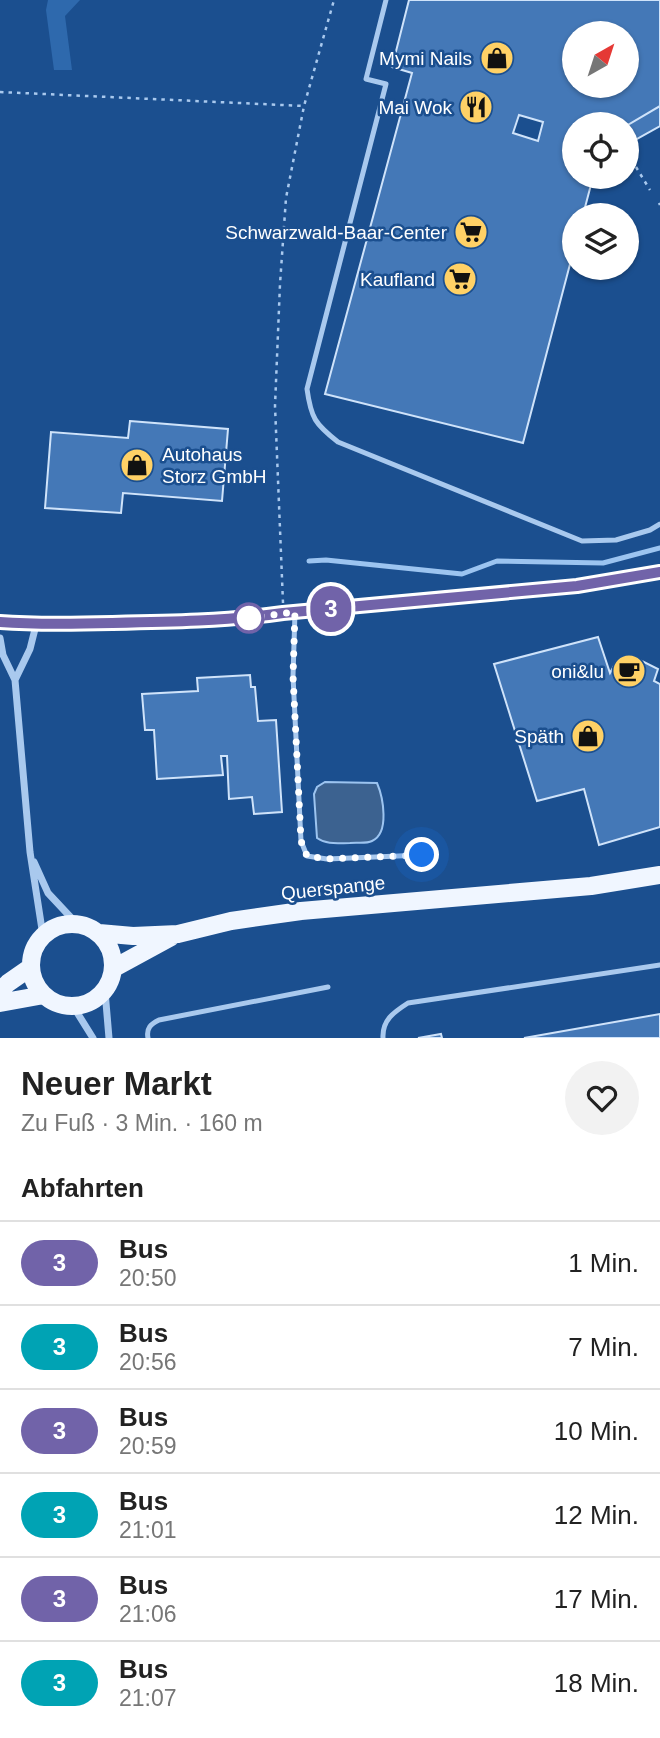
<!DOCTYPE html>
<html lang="de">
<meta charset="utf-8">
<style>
body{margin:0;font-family:Helvetica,sans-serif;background:#f2f2f2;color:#222;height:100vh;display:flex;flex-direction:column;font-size:26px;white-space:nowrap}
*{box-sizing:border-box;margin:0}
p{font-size:23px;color:#767676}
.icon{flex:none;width:38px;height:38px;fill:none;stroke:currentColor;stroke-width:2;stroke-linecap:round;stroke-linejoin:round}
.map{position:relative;height:1038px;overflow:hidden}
.details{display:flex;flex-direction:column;background:#fff;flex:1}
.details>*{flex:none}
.badge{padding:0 14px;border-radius:23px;font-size:24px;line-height:46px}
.needle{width:46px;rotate:39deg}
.buttons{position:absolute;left:562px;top:21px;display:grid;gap:14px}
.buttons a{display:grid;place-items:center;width:77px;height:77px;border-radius:50%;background:#fff;box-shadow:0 2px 5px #0004;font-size:35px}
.you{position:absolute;width:35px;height:35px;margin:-18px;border:5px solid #fff;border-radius:50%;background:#1a73e8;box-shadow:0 0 0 10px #1a73e833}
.map>.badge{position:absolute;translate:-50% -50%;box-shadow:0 0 0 4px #fff}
h2{padding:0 21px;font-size:26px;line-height:63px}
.round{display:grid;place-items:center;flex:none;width:74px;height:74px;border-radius:37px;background:#f2f2f2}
.head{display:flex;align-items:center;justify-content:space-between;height:119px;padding:0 21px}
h1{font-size:33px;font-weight:800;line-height:52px}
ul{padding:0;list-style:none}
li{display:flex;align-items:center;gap:21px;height:84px;padding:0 21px;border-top:2px solid #e0e0e0}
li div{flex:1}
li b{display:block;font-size:26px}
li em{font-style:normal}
li .badge{min-width:77px;font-weight:700;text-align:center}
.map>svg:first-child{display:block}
</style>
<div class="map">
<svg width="660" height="1038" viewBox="0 0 660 1038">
<rect width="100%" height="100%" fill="#1b4f8f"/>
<path fill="#2e69ad" d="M48 0H80L65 16 72 70H54L46 10Z"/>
<path fill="#3c6290" stroke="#9cc4f0" stroke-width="2" d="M325 782 377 783C383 797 390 833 372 841 366 844 357 842 350 843 338 843 327 845 317 838L314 794 317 787Z"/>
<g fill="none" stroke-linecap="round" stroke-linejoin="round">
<path stroke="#9cc4f0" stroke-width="5" d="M309 561 326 560 462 574 497 561 603 563 660 548"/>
</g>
<path fill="#4478b7" stroke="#cfe3fa" stroke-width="2" fill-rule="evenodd" d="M409 0H660V106L626 126V124L606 123 605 124H574V177H593L583 215H574V249L523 443 325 394 412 73 392 67ZM574 33H626V86H574Z
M660 106V126L626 145V126Z
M519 115 543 122 538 141 513 133Z
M130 421 228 429 222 501 123 493 121 513 45 508 51 432 128 438Z
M598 637 610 673 616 662 629 667 636 658 658 669 654 681 660 684V827L599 845 584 789 537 801 494 664Z
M250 675 251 687H255L258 721 276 720 282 812 254 814 252 797 229 799 227 756H221L223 775 157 779 154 730H145L142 694 198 691 197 678Z
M660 1014V1038H524Z
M441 1034 442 1038H418Z"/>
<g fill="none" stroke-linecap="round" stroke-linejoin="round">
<path stroke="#a9c9ee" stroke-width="2.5" stroke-dasharray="3.5 5" stroke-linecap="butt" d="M0 92 304 106
M636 167 650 190
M659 203 660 205
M283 603 275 406 280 284 286 198 304 106 334 0"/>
<path stroke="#a9c9ee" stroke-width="5" d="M386 0 366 79 386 84 307 389C311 418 315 424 338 442L582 541 616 540 650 530 660 524
M295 612 293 676 301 841 307 856 327 859 422 855
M148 1038C146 1028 151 1024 159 1020L328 987
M383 1038C382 1020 394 1012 408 1003L660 965"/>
<path stroke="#a9c9ee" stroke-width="7" d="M0 622C39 626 78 624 118 623 173 622 228 621 283 613L577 586 660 572
M0 638 3 655 15 680 30 852 43 936
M15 680 30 649 36 625
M34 862 48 893 77 924
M105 991 109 1038
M73 1006 93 1038"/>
<path stroke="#f0f6ff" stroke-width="18" d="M31 965a41 41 0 1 1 82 0a41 41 0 1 1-82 0Z
M99 933 133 936 178 934 231 921 301 911 591 886 660 875
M114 968 171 937
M0 991 8 983 31 967
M0 1003 44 995"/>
</g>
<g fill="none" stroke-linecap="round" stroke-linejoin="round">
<defs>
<path id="line" d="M0 622C38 625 75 624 112 623 169 622 227 621 283 613L577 586 660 572"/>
</defs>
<use href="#line" stroke="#fff" stroke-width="16"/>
<use href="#line" stroke="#7163a9" stroke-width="10"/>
<path stroke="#fff" stroke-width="7" stroke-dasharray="0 12.6" d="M249 618 295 612 293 676 301 841 307 856 327 859 422 855"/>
</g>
<defs>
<symbol id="shop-disc" viewBox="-11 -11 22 22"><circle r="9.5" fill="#ffd166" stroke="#1b4f8f"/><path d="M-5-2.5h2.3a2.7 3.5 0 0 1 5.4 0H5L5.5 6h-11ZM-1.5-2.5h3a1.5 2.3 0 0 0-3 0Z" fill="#111"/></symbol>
<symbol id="restaurant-disc" viewBox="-11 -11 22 22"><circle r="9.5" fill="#ffd166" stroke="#1b4f8f"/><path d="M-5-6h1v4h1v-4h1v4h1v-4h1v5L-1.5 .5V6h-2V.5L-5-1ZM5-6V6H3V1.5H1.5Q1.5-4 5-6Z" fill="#111"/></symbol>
<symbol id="supermarket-disc" viewBox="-11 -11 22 22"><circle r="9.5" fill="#ffd166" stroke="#1b4f8f"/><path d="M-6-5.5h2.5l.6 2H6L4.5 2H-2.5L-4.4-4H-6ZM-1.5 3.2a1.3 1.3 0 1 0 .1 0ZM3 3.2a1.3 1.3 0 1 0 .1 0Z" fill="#111"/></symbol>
<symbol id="cafe-disc" viewBox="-11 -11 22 22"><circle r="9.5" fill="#ffd166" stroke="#1b4f8f"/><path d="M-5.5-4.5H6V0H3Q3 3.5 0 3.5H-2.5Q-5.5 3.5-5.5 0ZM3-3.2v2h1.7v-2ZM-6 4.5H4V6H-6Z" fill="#111"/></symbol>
</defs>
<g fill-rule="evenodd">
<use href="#shop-disc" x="478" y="39" width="38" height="38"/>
<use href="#restaurant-disc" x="457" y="88" width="38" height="38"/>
<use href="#supermarket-disc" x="452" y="213" width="38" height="38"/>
<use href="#supermarket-disc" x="441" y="260" width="38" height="38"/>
<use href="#shop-disc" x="118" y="446" width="38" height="38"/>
<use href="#cafe-disc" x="610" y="652" width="38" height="38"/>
<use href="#shop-disc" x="569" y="717" width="38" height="38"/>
</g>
<circle fill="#fff" stroke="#7163a9" stroke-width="3.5" cx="249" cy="618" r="14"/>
<g text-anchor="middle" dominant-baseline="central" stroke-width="5" stroke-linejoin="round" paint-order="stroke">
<g font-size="19" fill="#fff" stroke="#1b4f8f" text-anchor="end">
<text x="472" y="58">Mymi Nails</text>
<text x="452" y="107">Mai Wok</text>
<text x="447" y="232">Schwarzwald-Baar-Center</text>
<text x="435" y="279">Kaufland</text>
<text x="162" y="454" text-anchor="start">Autohaus<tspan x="162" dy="22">Storz GmbH</tspan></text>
<text x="604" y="671">oni&amp;lu</text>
<text x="564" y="736">Späth</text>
</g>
<g font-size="19" fill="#fff" stroke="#1b4f8f">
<text transform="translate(333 888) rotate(-6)">Querspange</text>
</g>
</g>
</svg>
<div class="buttons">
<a><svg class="needle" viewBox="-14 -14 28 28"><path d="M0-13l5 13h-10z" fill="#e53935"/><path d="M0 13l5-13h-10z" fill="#767676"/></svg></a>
<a><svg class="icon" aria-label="locate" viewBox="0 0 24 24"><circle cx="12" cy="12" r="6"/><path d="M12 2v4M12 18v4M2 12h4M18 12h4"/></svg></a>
<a><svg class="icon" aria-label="layers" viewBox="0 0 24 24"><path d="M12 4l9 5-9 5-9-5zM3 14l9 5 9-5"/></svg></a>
</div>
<div class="you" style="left:422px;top:855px"></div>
<b class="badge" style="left:331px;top:609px;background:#7163a9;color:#fff">3</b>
</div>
<section class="details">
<div class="head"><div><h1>Neuer Markt</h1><p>Zu Fuß · 3 Min. · 160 m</p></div><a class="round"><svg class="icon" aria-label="heart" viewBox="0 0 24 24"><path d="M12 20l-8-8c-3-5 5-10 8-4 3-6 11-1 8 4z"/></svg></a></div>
<h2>Abfahrten</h2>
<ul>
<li><span class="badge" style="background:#7163a9;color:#fff">3</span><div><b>Bus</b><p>20:50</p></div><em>1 Min.</em></li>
<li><span class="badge" style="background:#00a3b4;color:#fff">3</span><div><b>Bus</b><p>20:56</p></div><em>7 Min.</em></li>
<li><span class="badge" style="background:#7163a9;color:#fff">3</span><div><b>Bus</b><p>20:59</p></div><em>10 Min.</em></li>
<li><span class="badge" style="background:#00a3b4;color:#fff">3</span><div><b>Bus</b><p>21:01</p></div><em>12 Min.</em></li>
<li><span class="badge" style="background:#7163a9;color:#fff">3</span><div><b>Bus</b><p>21:06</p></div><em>17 Min.</em></li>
<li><span class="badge" style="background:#00a3b4;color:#fff">3</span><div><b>Bus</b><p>21:07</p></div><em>18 Min.</em></li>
</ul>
</section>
